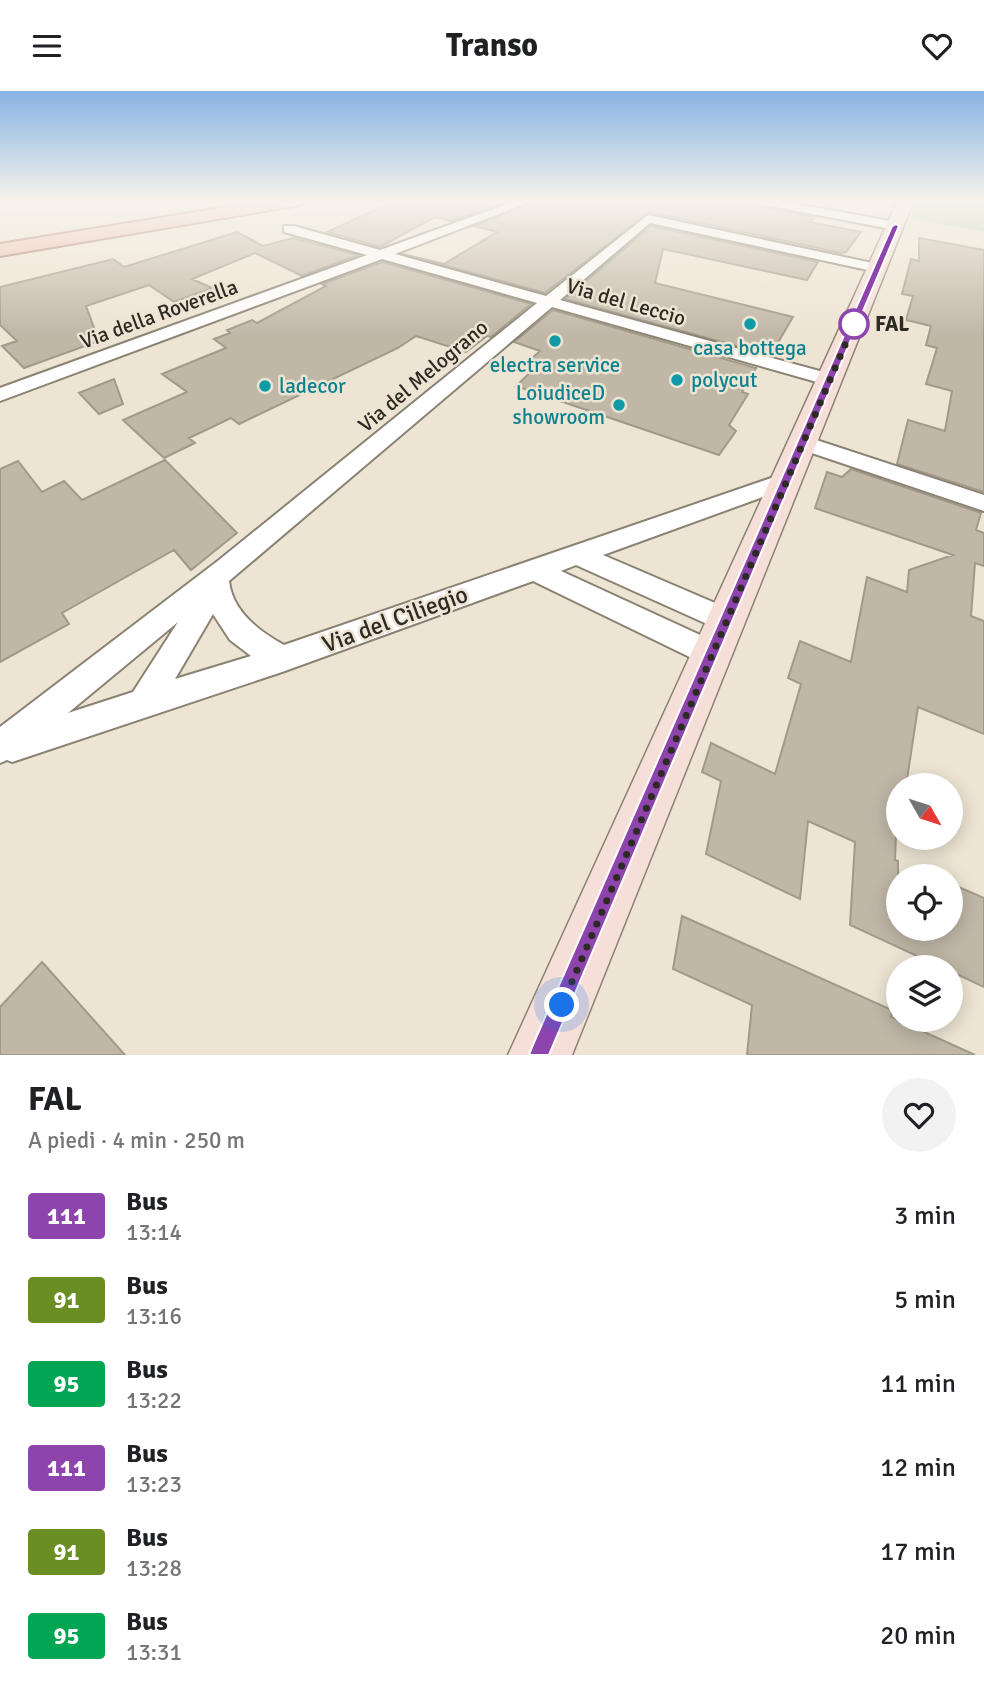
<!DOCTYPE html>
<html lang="it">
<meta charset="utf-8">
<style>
body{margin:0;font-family:Signika,sans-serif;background:#f2f2f2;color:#202124;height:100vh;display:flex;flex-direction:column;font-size:26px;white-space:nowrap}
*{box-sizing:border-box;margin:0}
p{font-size:23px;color:#757577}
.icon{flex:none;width:38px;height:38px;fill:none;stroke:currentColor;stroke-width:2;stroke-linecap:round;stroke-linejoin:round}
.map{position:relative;height:964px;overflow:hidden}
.panel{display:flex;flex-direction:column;background:#fff;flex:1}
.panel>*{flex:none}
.badge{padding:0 14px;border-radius:5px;font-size:24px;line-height:46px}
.needle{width:46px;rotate:129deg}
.tools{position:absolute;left:886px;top:682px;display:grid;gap:14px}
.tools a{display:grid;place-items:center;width:77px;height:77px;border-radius:50%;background:#fff;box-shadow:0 4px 18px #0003;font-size:35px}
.you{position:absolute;width:35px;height:35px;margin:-18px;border:5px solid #fff;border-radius:50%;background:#1a73e8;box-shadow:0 0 0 10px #1a73e833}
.map>.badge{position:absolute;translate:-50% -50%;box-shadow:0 0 0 4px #fff}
.round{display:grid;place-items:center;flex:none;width:74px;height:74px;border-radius:37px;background:#f2f2f2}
.headline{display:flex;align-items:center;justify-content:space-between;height:119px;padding:0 28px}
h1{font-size:33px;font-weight:800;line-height:52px}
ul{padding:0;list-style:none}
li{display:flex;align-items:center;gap:21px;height:84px;padding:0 28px}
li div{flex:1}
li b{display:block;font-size:26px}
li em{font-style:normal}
li .badge{min-width:77px;font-weight:700;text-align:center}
header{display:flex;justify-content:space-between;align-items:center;height:91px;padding:0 28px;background:#fff;font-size:32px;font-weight:800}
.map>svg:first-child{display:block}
</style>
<header><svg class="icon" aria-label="menu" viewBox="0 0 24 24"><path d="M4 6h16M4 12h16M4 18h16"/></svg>Transo<svg class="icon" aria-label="heart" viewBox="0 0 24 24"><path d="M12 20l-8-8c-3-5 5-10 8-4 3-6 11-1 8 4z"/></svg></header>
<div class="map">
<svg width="984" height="964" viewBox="0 0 984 964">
<rect width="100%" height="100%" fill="#ede4d3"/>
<path fill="#bcd5b8" d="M917 109H984V141L910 127Z"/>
<path fill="#c0b7a7" stroke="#a1998a" stroke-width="2" d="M398 109H510L452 130 435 126 380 156 327 141 385 114 395 116Z
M538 109H747L755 115 814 126 810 131 861 141 846 161 841 162 649 121 545 202 403 163 444 173 497 141 474 135Z
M651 135 818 171 807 189 663 158 655 192 793 226 776 255 771 254 766 263 565 208Z
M237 141 263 155 293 147 358 164 302 185 255 162 192 188 212 197 174 211 149 194 86 215 99 250 24 277 2 255 17 250 0 234V196L113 168 124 176Z
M919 147 984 159V401L897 373 908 329 945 340 952 300 926 293 937 257 926 254 931 235 906 229 913 205 902 203 911 168 919 170Z
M382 171 531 213 491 246 487 245 466 261 416 245 398 257 239 333 231 327 189 347 195 352 164 367 123 329 187 301 162 283 226 257 214 248 230 242 227 239 252 229 257 232 326 195 322 193Z
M553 219 756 277 742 301 748 303 729 334 736 340 719 364 516 295 541 271 531 268 540 260 514 251Z
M114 288 123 313 99 323 79 302Z
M165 369 237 442 191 479 174 459 62 522 69 533 0 571V378L18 370 42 401 64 390 82 409Z
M851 378 981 422 976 439 984 442V475L975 472 971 525 984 530V643L918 616 906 695H898L895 769 898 770V838H950V792L984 807V896L950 880V877H943L850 834 855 751 808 730 800 808 706 763 721 690 702 681 711 652 775 683 801 593 788 587 800 550 851 571 867 486 907 501 909 479 953 464 815 417 827 381 842 386Z
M682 825 892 919 891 926 975 964H747L752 914 673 878Z
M42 871 125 964H0V916Z"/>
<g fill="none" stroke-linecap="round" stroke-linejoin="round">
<defs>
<path id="street" d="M518 109H535L395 163 546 205 648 124 877 173 884 177 877 181 650 132 560 209 838 285 840 289 838 293H824L552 216 229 490C232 519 258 540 284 554L780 384 788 381 796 384 799 389 796 394 603 464 736 521 740 529 736 537 726 541 716 537 576 474 561 480 722 554 727 563 722 572 712 576 702 572 533 490 282 581 12 671 7 669 0 672V636L219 469 537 212 382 168 0 310V297L367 164 284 141V135H294L380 159ZM213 523 230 549 251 565 175 588ZM178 531 133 601 68 622Z
M749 109H774L896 131 902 135 896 139 755 112Z
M804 345 984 404V420L797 357 793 352 797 347Z"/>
<path id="secondary" d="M898 109H914L572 964H508Z"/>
<path id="primary" d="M269 109H309L300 114 0 165V153Z"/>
</defs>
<use href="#street" stroke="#8a8272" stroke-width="4"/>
<use href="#secondary" stroke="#8a8272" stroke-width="3"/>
<use href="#primary" stroke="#a26e60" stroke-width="4"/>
<use href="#street" fill="#fff" fill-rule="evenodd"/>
<use href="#secondary" fill="#f6dfd9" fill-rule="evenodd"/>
<use href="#primary" fill="#edbeb3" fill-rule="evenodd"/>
</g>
<linearGradient id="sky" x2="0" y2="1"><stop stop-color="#87b3e3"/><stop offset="0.45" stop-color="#f7f3eb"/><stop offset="1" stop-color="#f7f3eb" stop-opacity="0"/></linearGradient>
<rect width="984" height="244" fill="url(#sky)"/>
<path fill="#8e44ad" stroke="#fff" stroke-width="2" d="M896 133 899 135 549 964H529L532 956 892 135Z"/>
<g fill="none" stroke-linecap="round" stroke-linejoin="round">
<path stroke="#2d2923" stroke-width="7" stroke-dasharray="0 12.6" d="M562 914 854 233"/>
</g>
<g fill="#0f9aa8" stroke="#ede4d3" stroke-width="2.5">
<circle cx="750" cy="233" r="7"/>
<circle cx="555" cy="250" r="7"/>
<circle cx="677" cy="289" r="7"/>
<circle cx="265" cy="295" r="7"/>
<circle cx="619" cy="314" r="7"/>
</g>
<circle fill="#fff" stroke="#8e44ad" stroke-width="3.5" cx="854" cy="233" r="14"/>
<g text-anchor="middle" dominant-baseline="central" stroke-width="5" stroke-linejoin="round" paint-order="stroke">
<g font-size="21" fill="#2d2923" stroke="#ede4d3">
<text transform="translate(626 211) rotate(16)">Via del Leccio</text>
<text transform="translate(159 223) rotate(-20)">Via della Roverella</text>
<text transform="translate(423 285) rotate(-40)">Via del Melograno</text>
</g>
<g font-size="21" font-weight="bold" fill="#2d2923" stroke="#ede4d3" text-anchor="start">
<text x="875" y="233">FAL</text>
</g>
<g font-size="21" fill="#0d838f" stroke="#ede4d3">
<text x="750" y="257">casa bottega</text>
<text x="555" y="274">electra service</text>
<text x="691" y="289" text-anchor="start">polycut</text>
<text x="279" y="295" text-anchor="start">ladecor</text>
<text x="605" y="302" text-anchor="end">LoiudiceD<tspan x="605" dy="24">showroom</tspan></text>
</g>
<g font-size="24" fill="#2d2923" stroke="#ede4d3">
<text transform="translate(395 528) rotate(-20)">Via del Ciliegio</text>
</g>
</g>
</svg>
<div class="tools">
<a><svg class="needle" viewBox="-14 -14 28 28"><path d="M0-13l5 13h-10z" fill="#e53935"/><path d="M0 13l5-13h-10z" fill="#757577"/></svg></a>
<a><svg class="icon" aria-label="locate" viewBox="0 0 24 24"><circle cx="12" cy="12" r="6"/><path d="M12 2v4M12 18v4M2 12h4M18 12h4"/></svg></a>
<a><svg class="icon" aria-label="layers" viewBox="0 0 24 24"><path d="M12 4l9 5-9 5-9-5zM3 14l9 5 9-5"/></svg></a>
</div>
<div class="you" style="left:562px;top:914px"></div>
</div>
<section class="panel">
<div class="headline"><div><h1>FAL</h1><p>A piedi · 4 min · 250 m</p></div><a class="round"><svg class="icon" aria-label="heart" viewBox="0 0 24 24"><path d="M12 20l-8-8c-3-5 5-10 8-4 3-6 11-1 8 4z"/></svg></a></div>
<ul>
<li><span class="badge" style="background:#8e44ad;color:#fff">111</span><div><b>Bus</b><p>13:14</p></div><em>3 min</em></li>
<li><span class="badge" style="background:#6b8e23;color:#fff">91</span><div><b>Bus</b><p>13:16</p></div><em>5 min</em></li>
<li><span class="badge" style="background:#00a651;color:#fff">95</span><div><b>Bus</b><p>13:22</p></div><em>11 min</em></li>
<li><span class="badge" style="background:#8e44ad;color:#fff">111</span><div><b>Bus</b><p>13:23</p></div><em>12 min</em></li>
<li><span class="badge" style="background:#6b8e23;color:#fff">91</span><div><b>Bus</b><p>13:28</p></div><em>17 min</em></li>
<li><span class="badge" style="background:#00a651;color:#fff">95</span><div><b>Bus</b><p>13:31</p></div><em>20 min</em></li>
</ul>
</section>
